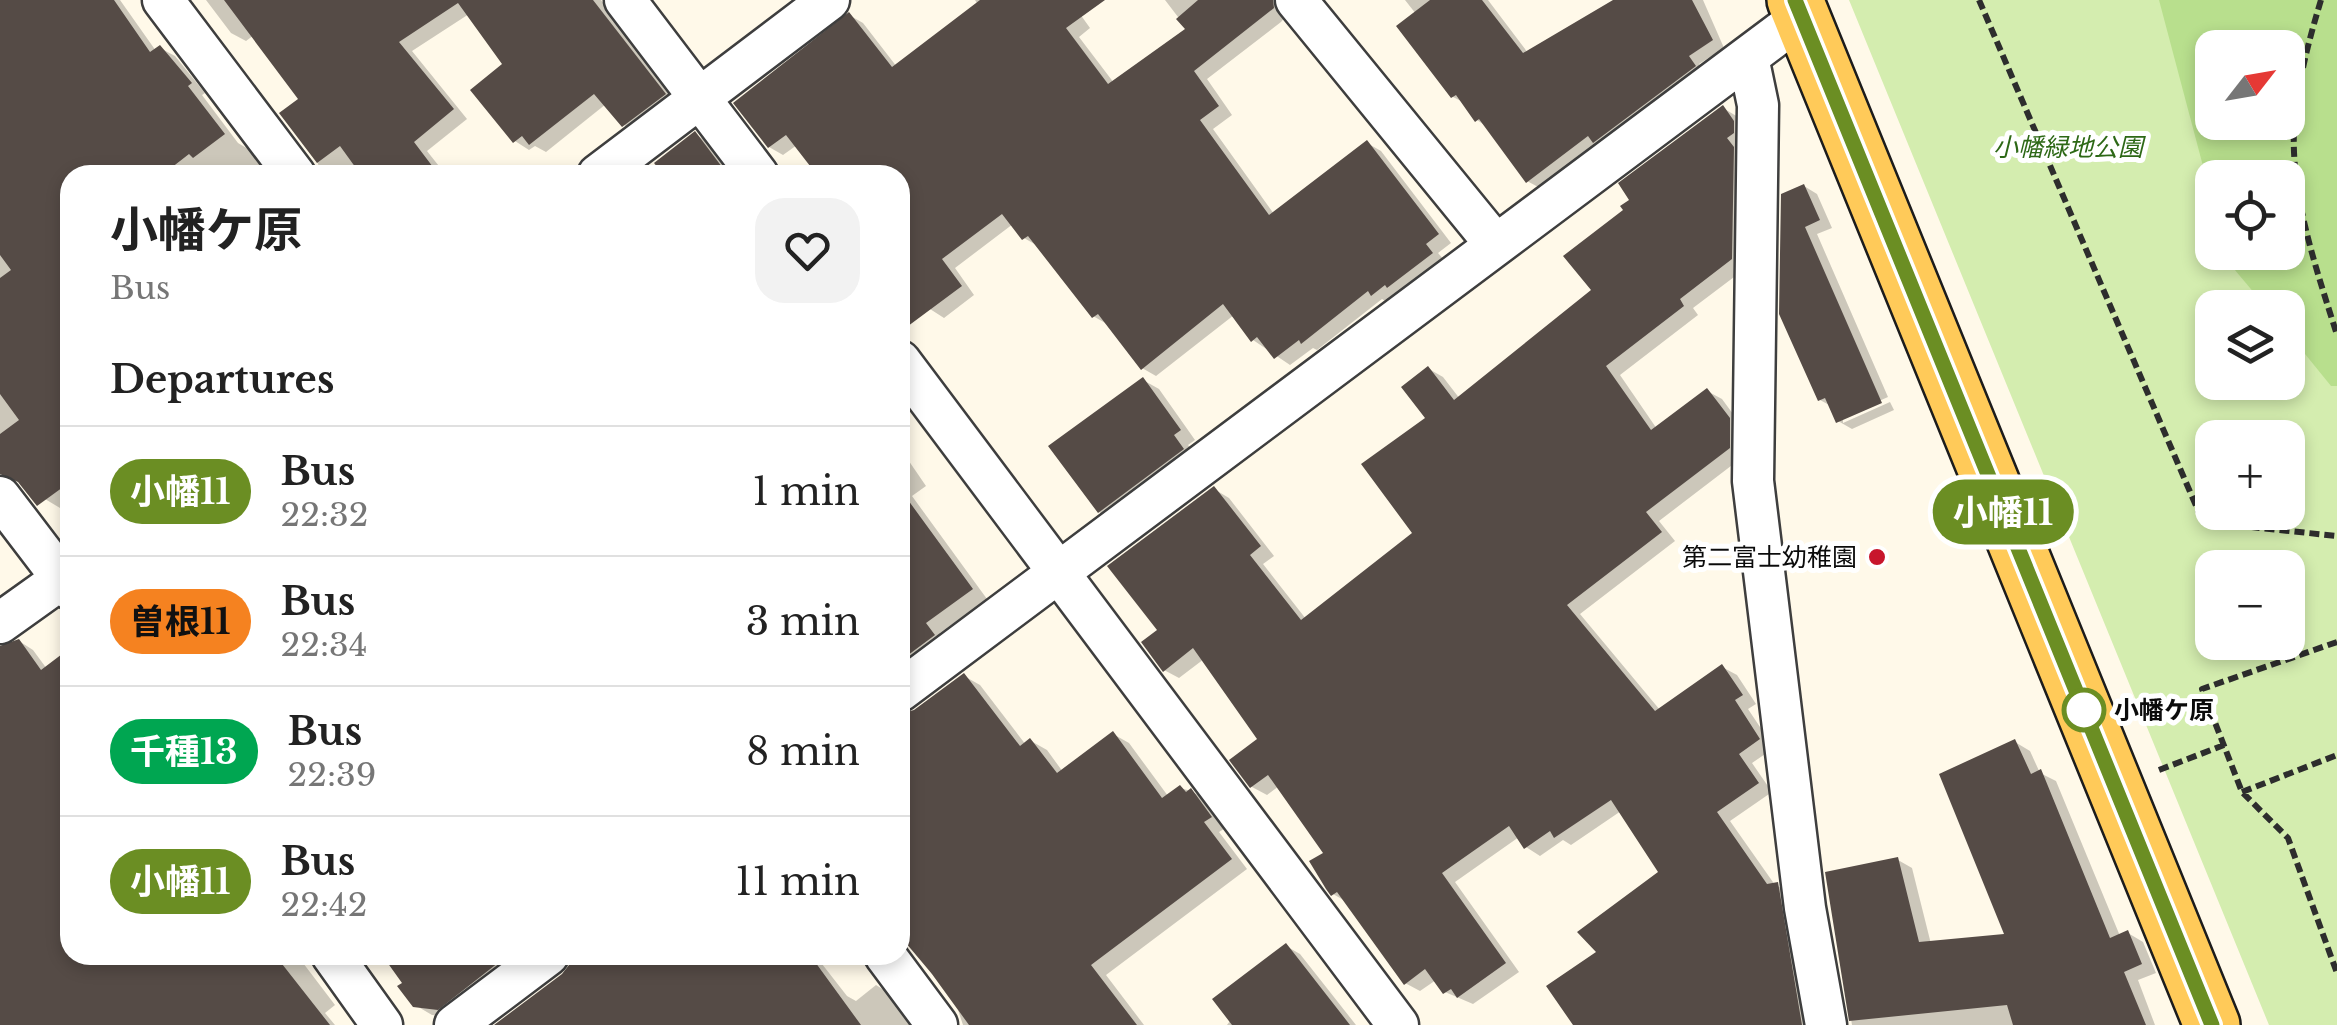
<!DOCTYPE html>
<meta charset="utf-8">
<style>
body{margin:0;font-family:"Libre Baskerville","Noto Sans JP",serif;background:#f2f2f2;color:#222;height:100vh;display:flex;flex-direction:column;font-size:38px;white-space:nowrap}
*{box-sizing:border-box;margin:0}
p{font-size:32px;color:#767676}
.icon{flex:none;width:55px;height:55px;fill:none;stroke:currentColor;stroke-width:2;stroke-linecap:round;stroke-linejoin:round}
.map{position:relative;flex:1;overflow:hidden}
.panel{position:absolute;left:60px;top:165px;width:850px;height:800px;display:flex;flex-direction:column;background:#fff;border-radius:30px;box-shadow:0 5px 15px #0003}
.panel>*{flex:none}
.badge{padding:0 20px;border-radius:32px;font-size:35px;line-height:65px}
.needle{width:65px;rotate:59deg}
.fabs{position:absolute;left:2195px;top:30px;display:grid;gap:20px}
.fabs a{display:grid;place-items:center;width:110px;height:110px;border-radius:20px;background:#fff;box-shadow:0 5px 15px #0003;font-size:50px}
.map>.badge{position:absolute;translate:-50% -50%;box-shadow:0 0 0 5px #fff}
h2{padding:0 50px;font-size:38px;line-height:90px}
.round{display:grid;place-items:center;flex:none;width:105px;height:105px;border-radius:30px;background:#f2f2f2}
.summary{display:flex;align-items:center;justify-content:space-between;height:170px;padding:0 50px}
h1{font-size:48px;font-weight:700;line-height:75px}
ul{padding:0;list-style:none}
li{display:flex;align-items:center;gap:30px;height:130px;padding:0 50px;border-top:2px solid #e0e0e0}
li div{flex:1}
li b{display:block;font-size:38px}
li em{font-style:normal}
li .badge{min-width:110px;font-weight:700;text-align:center}
.map>svg:first-child{display:block}
</style>
<div class="map">
<svg width="2337" height="1025" viewBox="0 0 2337 1025">
<rect width="100%" height="100%" fill="#fff9e9"/>
<path fill="#d4edaf" fill-rule="evenodd" d="M1849 0H2337V1025H2269ZM2212 48H2288V122H2212ZM2212 178H2288V252H2212ZM2212 308H2288V382H2212ZM2212 438H2288V512H2212ZM2212 568H2288V642H2212Z"/>
<path fill="#b8df8d" fill-rule="evenodd" d="M2159 0H2337V386H2331L2288 333V308L2266 307 2229 263 2226 253 2288 252V178H2212V200ZM2212 48H2288V122H2212Z"/>
<path fill="#0003" d="M0 0H120L156 51 160 48 175 56 205 93 202 95 238 143 255 153 272 175H70V500L60 508 45 499 0 437Z
M206 0H601L679 103 639 133 624 125 606 104 546 152 535 146 529 150 515 141 506 64 469 14 412 51 467 119 427 151 446 175H321L301 100 254 35 246 41 231 33Z
M975 0H1070L1090 28 1079 37 1114 83 1188 30 1165 0H1288L1287 15 1281 22 1207 79 1232 115 1213 129 1274 214 1367 143 1381 151 1451 243 1438 253 1445 261 1403 294 1400 292 1387 302 1382 299 1317 350 1313 348 1290 365 1253 340 1234 315 1156 376 1142 368 1107 324 1093 316 1038 246 1024 238 1013 224 955 268 974 295 944 318 930 309 900 270V175H820L797 145 783 155 769 147 849 15 863 23 897 67 978 5Z
M1405 0H1488L1528 53 1618 0H1703L1724 48 1699 64 1707 74 1540 188 1527 181 1486 126 1477 120 1465 103 1453 97 1416 14Z
M1723 108 1738 117 1748 132 1746 268 1693 308 1698 315 1620 375 1657 429 1707 391 1722 399 1744 429V456L1659 521 1675 541 1580 614 1660 710 1722 667 1737 675 1756 704 1748 709 1774 748 1752 763 1772 792 1730 821 1775 885 1792 893 1814 1025H1576L1600 952 1661 873 1621 811 1571 845 1563 840 1540 856 1526 847 1519 837 1455 882 1519 972 1473 1004 1445 992 1436 980 1420 991 1405 983 1347 902 1333 894 1326 854 1279 786 1267 795 1252 787 1232 760 1260 740 1204 659 1179 678 1164 670 1160 630 1214 489 1229 498 1274 556 1263 564 1306 619 1416 534 1428 418 1429 369 1443 377 1460 399 1594 290 1626 210Z
M695 134 711 144 735 175H641Z
M1804 186 1817 194 1832 228 1817 234 1888 397 1843 417V423L1890 402 1894 410 1852 429 1838 421 1831 406 1820 400 1781 314Z
M1143 380 1159 389 1195 440 1188 445 1199 458 1115 521 1099 512Z
M900 448 926 486 912 496 987 599 940 633 950 645 900 685Z
M19 641 33 650 47 669 70 651V955H297L335 1005 325 1013 335 1025H0V649Z
M964 676 980 685 1026 745 1031 741 1047 750 1063 772 1113 734 1129 743 1168 796 1180 788 1191 791 1207 800 1227 827 1219 832 1247 869 1106 975 1144 1025H963L958 1010 911 945 900 918V716L904 717Z
M2015 742 2030 751 2040 773 2056 781 2120 936 2128 933 2143 942 2156 973 2138 980 2155 1025H1852L1827 874 1898 860 1912 868 1931 944 2007 936Z
M1286 946 1300 954 1356 1025H1227Z
M385 955H537L455 1017 432 1015 415 1005 405 983Z
M574 955H815L847 996 856 1001 876 985 892 995 915 1025H499L564 976Z"/>
<path fill="#554b46" d="M0 0H114L150 52 160 45 192 83 188 86 225 134 193 158 189 154 162 175H70V482L37 506 18 482 0 474V434L19 420 0 394V278L11 270 0 255Z
M224 0H593L666 94 622 127 594 94 529 145 522 136 513 143 470 90 502 64 458 3 399 42 454 109 414 142 439 175H361L340 146 317 163 279 113 298 99Z
M980 0H1105L1066 28 1108 84 1185 29 1176 19 1198 0H1273L1274 8 1194 71 1219 106 1200 120 1269 215 1367 140 1439 234 1426 244 1433 253 1387 288 1385 285 1371 296 1368 291 1301 344 1299 340 1274 359 1257 337 1251 342 1223 304 1141 370 1098 314 1092 318 1028 236 1022 240 1002 214 942 259 962 286 900 332V175H817L786 135 768 148 733 103 849 12 892 67Z
M1430 0H1482L1523 53 1613 0H1692L1713 40 1689 56 1696 66 1593 143 1588 136 1526 183 1479 119 1475 122 1456 95 1451 98 1396 26Z
M1723 105 1734 121V133L1727 138 1734 147 1732 259 1680 299 1684 306 1606 366 1651 430 1707 388 1730 418V448L1646 512 1662 532 1567 605 1655 711 1722 664 1743 695 1735 700 1760 739 1739 754 1759 783 1717 812 1767 884 1778 882 1802 1025H1573L1546 986 1596 952 1577 932 1658 872 1611 800 1554 838 1550 831 1524 849 1509 826 1442 873 1506 963 1457 998 1451 989 1443 994 1425 969 1404 985 1337 892 1331 896 1326 889 1309 861 1323 853 1268 775 1250 788 1229 760 1257 739 1193 648 1163 672 1141 642 1157 630 1107 566 1214 486 1261 546 1250 555 1301 620 1412 533 1361 464 1425 418 1401 387 1428 366 1454 400 1591 290 1563 256 1623 210 1620 206 1629 200 1618 183Z
M695 131 728 175H664L654 163Z
M1804 184 1820 220 1805 227 1882 403 1836 423 1825 398 1818 401 1779 314 1781 194Z
M1143 377 1181 430 1174 435 1184 449 1098 513 1048 446Z
M900 489 973 589 926 623 935 635 900 661Z
M19 639 41 670 70 648V955H275L330 1025H0V646Z
M964 673 1020 746 1030 738 1057 773 1113 731 1162 798 1180 785 1186 792 1191 788 1212 817 1204 822 1232 859 1091 965 1137 1025H969L932 974 900 936V714L914 710Z
M2015 739 2031 774 2041 769 2110 938 2128 930 2142 964 2124 972 2146 1025H2013L2007 1005 1849 1021 1825 872 1898 857 1919 942 2004 934 1939 774Z
M1286 943 1350 1025H1232L1212 999Z
M382 955H508L438 1010 413 1007 397 986 402 983Z
M571 955H810L861 1025H494L562 974 569 965Z"/>
<g fill="none" stroke-linecap="round" stroke-linejoin="round">
<defs>
<path id="minor" d="M163 0 295 175
M625 0 758 175
M1296 0 1496 245
M1748 57 1758 105 1753 481 1805 908 1826 1025
M598 175 829 0
M900 361 1398 1025
M0 497 70 589
M0 623 70 573
M900 691 1801 17
M332 955 382 1025
M885 955 937 1025
M455 1025 548 955"/>
<path id="primary" d="M1795 0 2212 1025"/>
</defs>
<use href="#minor" stroke="#3e3e3e" stroke-width="45"/>
<use href="#primary" stroke="#1c1c1c" stroke-width="60"/>
<path stroke="#2d2d2d" stroke-width="6" stroke-dasharray="10 5" stroke-linecap="butt" d="M1979 0 2203 522 2337 536
M2321 0C2308 43 2297 85 2294 130 2291 197 2317 271 2337 335
M2337 642 2202 689 2242 792 2288 838 2337 973
M2159 770 2224 745
M2242 792 2337 755"/>
<use href="#minor" stroke="#fff" stroke-width="40"/>
<use href="#primary" stroke="#ffca59" stroke-width="55"/>
</g>
<g fill="none" stroke-linecap="round" stroke-linejoin="round">
<defs>
<path id="line" d="M1795 0 2212 1025"/>
</defs>
<use href="#line" stroke="#fff" stroke-width="22"/>
<use href="#line" stroke="#6b8e23" stroke-width="15"/>
</g>
<circle fill="#c8162c" stroke="#fff" stroke-width="4" cx="1877" cy="557" r="10"/>
<circle fill="#fff" stroke="#6b8e23" stroke-width="5" cx="2084" cy="710" r="20"/>
<g text-anchor="middle" dominant-baseline="central" stroke-width="10" stroke-linejoin="round" paint-order="stroke">
<g font-size="25" font-style="italic" fill="#2d6816" stroke="#fff">
<text x="2068" y="147">小幡緑地公園</text>
</g>
<g font-size="25" fill="#0b0b0b" stroke="#fff" text-anchor="end">
<text x="1857" y="557">第二富士幼稚園</text>
</g>
<g font-size="25" font-weight="bold" fill="#0b0b0b" stroke="#fff" text-anchor="start">
<text x="2114" y="710">小幡ケ原</text>
</g>
</g>
</svg>
<div class="fabs">
<a><svg class="needle" viewBox="-14 -14 28 28"><path d="M0-13l5 13h-10z" fill="#e53935"/><path d="M0 13l5-13h-10z" fill="#767676"/></svg></a>
<a><svg class="icon" aria-label="locate" viewBox="0 0 24 24"><circle cx="12" cy="12" r="6"/><path d="M12 2v4M12 18v4M2 12h4M18 12h4"/></svg></a>
<a><svg class="icon" aria-label="layers" viewBox="0 0 24 24"><path d="M12 4l9 5-9 5-9-5zM3 14l9 5 9-5"/></svg></a>
<a>+</a>
<a>−</a>
</div>
<b class="badge" style="left:2003px;top:512px;background:#6b8e23;color:#fff">小幡11</b>
<section class="panel">
<div class="summary"><div><h1>小幡ケ原</h1><p>Bus</p></div><a class="round"><svg class="icon" aria-label="heart" viewBox="0 0 24 24"><path d="M12 20l-8-8c-3-5 5-10 8-4 3-6 11-1 8 4z"/></svg></a></div>
<h2>Departures</h2>
<ul>
<li><span class="badge" style="background:#6b8e23;color:#fff">小幡11</span><div><b>Bus</b><p>22:32</p></div><em>1 min</em></li>
<li><span class="badge" style="background:#f58220;color:#111">曽根11</span><div><b>Bus</b><p>22:34</p></div><em>3 min</em></li>
<li><span class="badge" style="background:#00a651;color:#fff">千種13</span><div><b>Bus</b><p>22:39</p></div><em>8 min</em></li>
<li><span class="badge" style="background:#6b8e23;color:#fff">小幡11</span><div><b>Bus</b><p>22:42</p></div><em>11 min</em></li>
</ul>
</section>
</div>
